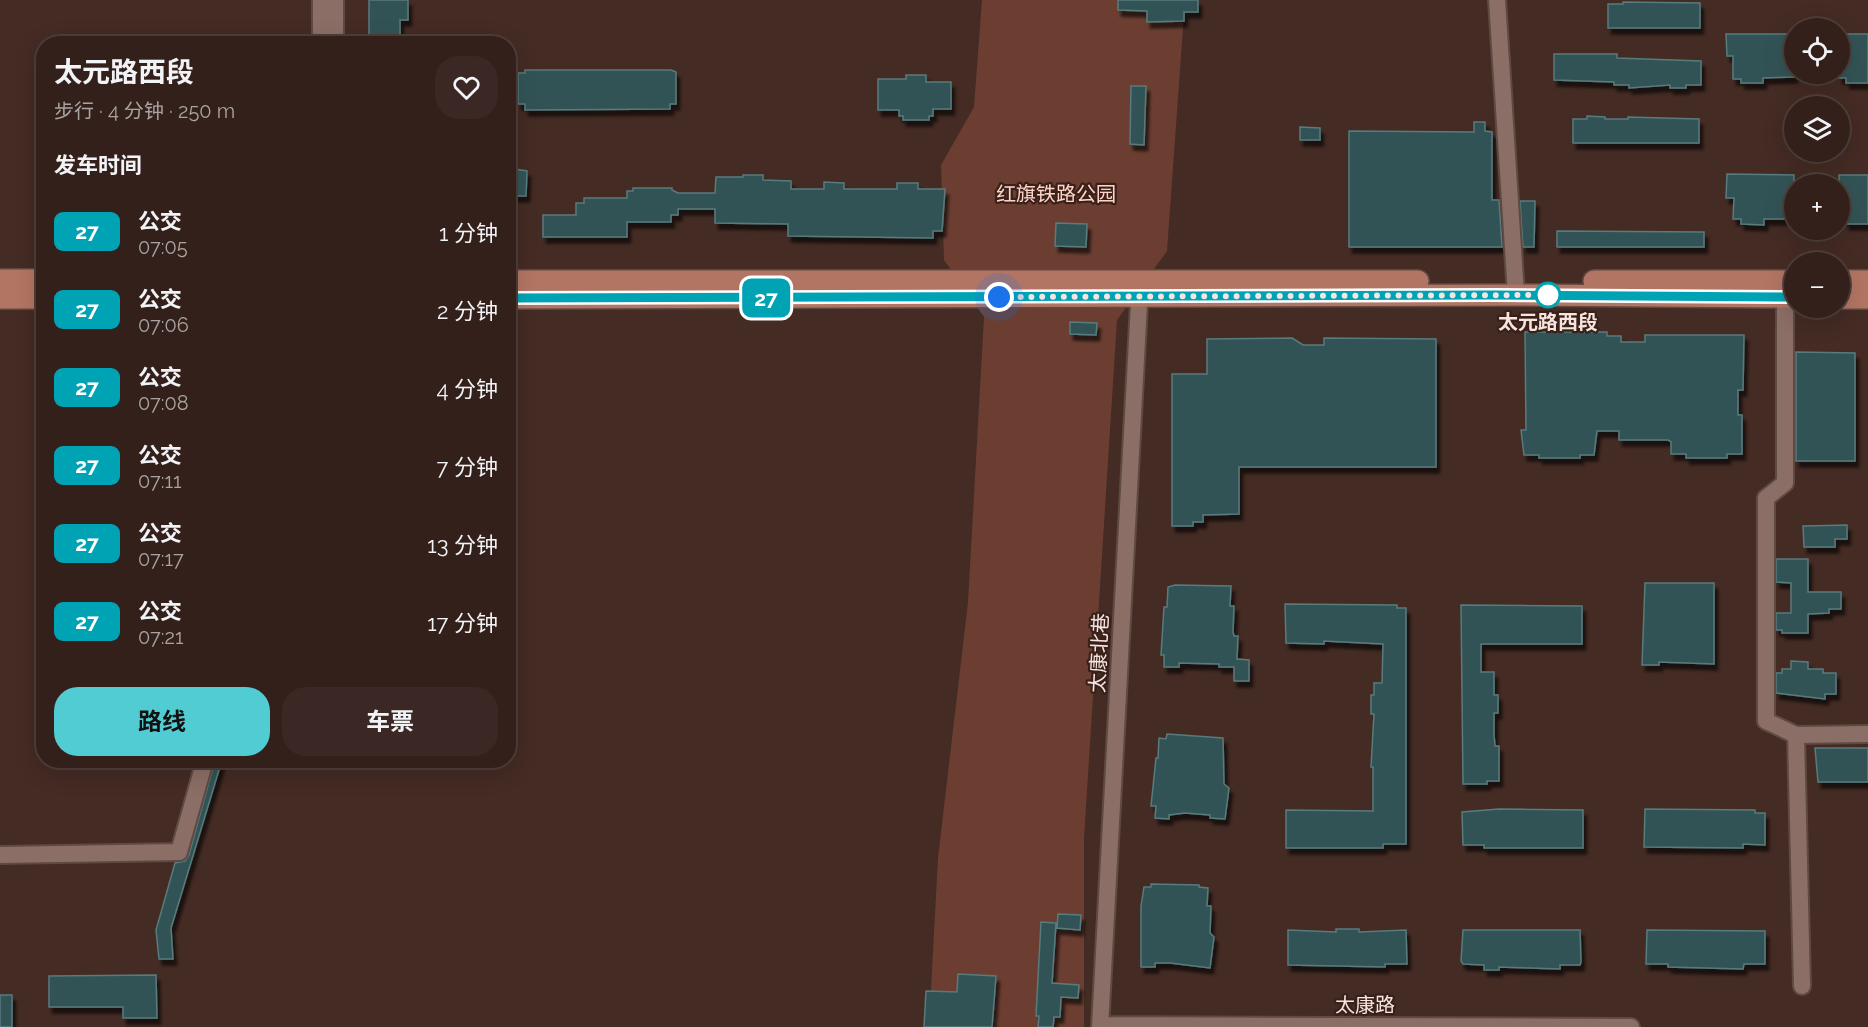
<!DOCTYPE html>
<html lang="zh">
<meta charset="utf-8">
<style>
body{margin:0;font-family:Raleway,"Noto Sans SC",sans-serif;background:#3b2824;color:#f1f3f6;height:100vh;display:flex;flex-direction:column;font-size:22px;white-space:nowrap}
*{box-sizing:border-box;margin:0}
p{font-size:20px;color:#a9a3a3}
.icon{flex:none;width:33px;height:33px;fill:none;stroke:currentColor;stroke-width:2;stroke-linecap:round;stroke-linejoin:round}
.map{position:relative;flex:1;overflow:hidden}
.panel{position:absolute;left:36px;top:36px;width:480px;height:732px;display:flex;flex-direction:column;background:#33201b;border-radius:24px;box-shadow:0 6px 24px #0002,0 0 0 2px #4e3e3a}
.panel>*{flex:none}
.badge{padding:0 12px;border-radius:9px;font-size:21px;line-height:39px}
.tools{position:absolute;left:1784px;top:18px;display:grid;gap:12px}
.tools a{display:grid;place-items:center;width:66px;height:66px;border-radius:50%;background:#33201b;box-shadow:0 6px 24px #0002,0 0 0 2px #4e3e3a;font-size:30px}
.you{position:absolute;width:30px;height:30px;margin:-15px;border:4px solid #fff;border-radius:50%;background:#1a73e8;box-shadow:0 0 0 9px #1a73e833}
.map>.badge{position:absolute;translate:-50% -50%;box-shadow:0 0 0 3px #fff}
h2{padding:0 18px;font-size:22px;line-height:54px}
.round{display:grid;place-items:center;flex:none;width:63px;height:63px;border-radius:24px;background:#3b2824}
.head{display:flex;align-items:center;justify-content:space-between;height:102px;padding:0 18px}
h1{font-size:28px;font-weight:700;line-height:45px}
.primary-button{display:flex;gap:12px;margin-top:auto;padding:12px 18px}
.primary-button a{flex:1;height:69px;border-radius:24px;background:#51ccd2;color:#111;font-size:24px;font-weight:700;line-height:69px;text-align:center}
.primary-button a+a{background:#3b2824;color:#f1f3f6}
ul{padding:0;list-style:none}
li{display:flex;align-items:center;gap:18px;height:78px;padding:0 18px}
li div{flex:1}
li b{display:block;font-size:22px}
li em{font-style:normal}
li .badge{min-width:66px;font-weight:700;text-align:center}
.map>svg:first-child{display:block}
</style>
<div class="map">
<svg width="1868" height="1027" viewBox="0 0 1868 1027">
<defs>
<filter id="shadow"><feDropShadow dx="3.5" dy="6" stdDeviation="1.5" flood-color="#0009"/></filter>
</defs>
<rect width="100%" height="100%" fill="#442b24"/>
<path fill="#6b3e31" d="M982 0H1185L1167 251 1117 320 1084 838V1027H929L938 858 968 602 984 317 944 260 941 165 974 107Z"/>
<path fill="#315354" stroke="#587b7d" stroke-width="1.5" filter="url(#shadow)" d="M369 0H408V20H400V44H369Z
M1118 0H1198V12H1184V21L1147 22V11L1118 10Z
M1623 2 1700 3V28H1608V4H1623Z
M1726 34H1794V77L1763 78V83H1741V79H1733V56H1727Z
M1839 34H1868V83H1846V78H1839Z
M1554 54H1617V58L1701 61V85H1686V88H1670V85L1629 88V85H1614V82L1554 80Z
M525 70H671L676 72V104H670V109L525 110V104H518V73H525Z
M906 75H926V82H951V109H933V116H929V120H903V116H899V110H878V79H906Z
M1131 86H1146L1144 145 1130 144Z
M1587 116 1605 117V119H1628V117L1699 119V143H1573V119H1587Z
M1474 122H1485V131L1492 132V200H1499L1502 247H1349V131L1474 132Z
M1300 127 1320 128V140H1300Z
M508 168 527 171 526 196H508Z
M1727 174 1794 175V219H1764V225L1741 224V219H1733L1734 198H1726Z
M743 175H763V180L791 181V189H824V182L844 183V189H897V183H918V189H945L942 231H933V238L788 236V224L715 223V209H678V215H671V222H627V237H543V215H576V203H584V198H627V191H633V188H672V190L678 193H715L716 177H743Z
M1839 175H1868V224H1846V219H1839Z
M1520 201H1535L1534 247H1523Z
M1056 223 1087 224 1086 247 1055 246Z
M1557 231 1704 232V247H1557Z
M1070 322 1097 323 1096 335 1070 334Z
M1525 332H1607V336H1621V342H1645V335H1744L1743 390H1738V415H1742V454H1727V458H1686V454H1671V442L1668 440H1619V431H1597L1594 455H1580V458H1539V455H1524L1521 430H1526Z
M1292 338 1303 345H1324V338L1436 339V467H1239V514L1203 515V522H1193V526H1172V374H1207V339Z
M1796 352 1855 353V461H1796Z
M1847 525V539H1835V547H1804L1803 526Z
M1776 559H1808V592H1841V609H1829V613L1808 614V633H1782V630H1776V613H1791V583L1776 582Z
M1645 583H1714V664L1659 662V665H1642Z
M1175 585 1231 586 1230 606H1234L1233 632 1234 636H1238L1237 659 1249 660V681H1234V667H1219V664L1179 663V667H1164V655H1161L1164 607H1167L1168 587Z
M1285 604 1397 605V608H1406V844H1383V848H1286V810L1373 811V767H1371L1374 714H1371V695H1374V683H1382L1383 644 1324 641V644L1286 643Z
M1461 605 1582 606V644H1481V672H1494V695H1498V713H1494V735L1495 746H1499V781H1487V784H1463Z
M1791 661 1808 662V669H1823V673H1836V694H1825V699L1776 693V673H1782V669H1791Z
M1167 734 1223 738 1224 784 1229 788 1225 819 1210 818V815L1185 813 1169 815V819L1155 818 1156 806H1151L1156 758H1158L1159 738 1166 739Z
M1815 748H1868V782H1818Z
M215 760H222L171 928 173 959H159L156 930 175 863 185 861 189 855Z
M1499 809 1583 810V848H1484V845H1463L1462 812Z
M1645 809 1755 810V813H1765V845L1743 844V848L1644 847Z
M1151 884 1199 885V887L1208 888 1207 906H1211L1210 933 1214 937 1210 968 1170 963H1155V967H1141V906L1144 887H1151Z
M1058 914 1081 915 1080 930 1057 928Z
M1041 922 1056 923 1052 983 1079 985 1078 998 1061 997 1060 1017H1054L1053 1027H1038L1039 1016H1036Z
M1336 929H1359V932L1406 930 1407 964H1385V967L1288 965V930L1336 932Z
M1463 930H1580L1581 962 1580 965H1560V969L1499 967V970H1484V965L1463 964 1461 961Z
M1647 930 1765 931V964H1744L1743 969 1668 967V964H1646Z
M958 974 996 976 992 1027H924L926 991 957 992Z
M156 975 157 1018H123V1007H49V976Z
M0 995H12V1027H0Z"/>
<g fill="none" stroke-linecap="round" stroke-linejoin="round">
<defs>
<path id="minor" d="M1497 0 1516 295
M321 44V0
M335 44V0
M1785 297V483L1766 498V721L1796 735 1868 734
M1796 735 1802 986
M0 855 179 852 205 760
M1100 1025 1631 1027
M1100 1027 1140 285"/>
<path id="major" d="M0 280H44
M508 281H1418
M1594 281H1794
M1839 281H1868
M0 298H44
M508 298 1516 295 1794 297
M1839 298H1868"/>
</defs>
<use href="#minor" stroke="#5f4943" stroke-width="20"/>
<use href="#major" stroke="#5f4943" stroke-width="24"/>
<use href="#minor" stroke="#8b6e65" stroke-width="16"/>
<use href="#major" stroke="#b27563" stroke-width="21"/>
</g>
<g fill="none" stroke-linecap="round" stroke-linejoin="round">
<defs>
<path id="line" d="M508 298 1494 295 1794 297"/>
</defs>
<use href="#line" stroke="#fff" stroke-width="14"/>
<use href="#line" stroke="#00a3b4" stroke-width="9"/>
<path stroke="#f5e4df" stroke-width="6" stroke-dasharray="0 10.8" d="M999 297 1548 295"/>
</g>
<circle fill="#fff" stroke="#00a3b4" stroke-width="3" cx="1548" cy="295" r="12"/>
<g text-anchor="middle" dominant-baseline="central" stroke-width="4.5" stroke-linejoin="round" paint-order="stroke">
<g font-size="20" fill="#fed4c8" stroke="#39211a">
<text x="1056" y="194">红旗铁路公园</text>
</g>
<g font-size="20" font-weight="bold" fill="#f5e4df" stroke="#39211a">
<text x="1548" y="322">太元路西段</text>
</g>
<g font-size="20" fill="#f5e4df" stroke="#39211a">
<text transform="translate(1099 653) rotate(-87)">太康北巷</text>
<text x="1365" y="1005">太康路</text>
</g>
</g>
</svg>
<div class="tools">
<a><svg class="icon" aria-label="locate" viewBox="0 0 24 24"><circle cx="12" cy="12" r="6"/><path d="M12 2v4M12 18v4M2 12h4M18 12h4"/></svg></a>
<a><svg class="icon" aria-label="layers" viewBox="0 0 24 24"><path d="M12 4l9 5-9 5-9-5zM3 14l9 5 9-5"/></svg></a>
<a>+</a>
<a>−</a>
</div>
<div class="you" style="left:999px;top:297px"></div>
<b class="badge" style="left:766px;top:298px;background:#00a3b4;color:#fff">27</b>
<section class="panel">
<div class="head"><div><h1>太元路西段</h1><p>步行 · 4 分钟 · 250 m</p></div><a class="round"><svg class="icon" aria-label="heart" viewBox="0 0 24 24"><path d="M12 20l-8-8c-3-5 5-10 8-4 3-6 11-1 8 4z"/></svg></a></div>
<h2>发车时间</h2>
<ul>
<li><span class="badge" style="background:#00a3b4;color:#fff">27</span><div><b>公交</b><p>07:05</p></div><em>1 分钟</em></li>
<li><span class="badge" style="background:#00a3b4;color:#fff">27</span><div><b>公交</b><p>07:06</p></div><em>2 分钟</em></li>
<li><span class="badge" style="background:#00a3b4;color:#fff">27</span><div><b>公交</b><p>07:08</p></div><em>4 分钟</em></li>
<li><span class="badge" style="background:#00a3b4;color:#fff">27</span><div><b>公交</b><p>07:11</p></div><em>7 分钟</em></li>
<li><span class="badge" style="background:#00a3b4;color:#fff">27</span><div><b>公交</b><p>07:17</p></div><em>13 分钟</em></li>
<li><span class="badge" style="background:#00a3b4;color:#fff">27</span><div><b>公交</b><p>07:21</p></div><em>17 分钟</em></li>
</ul>
<div class="primary-button"><a>路线</a><a>车票</a></div>
</section>
</div>
